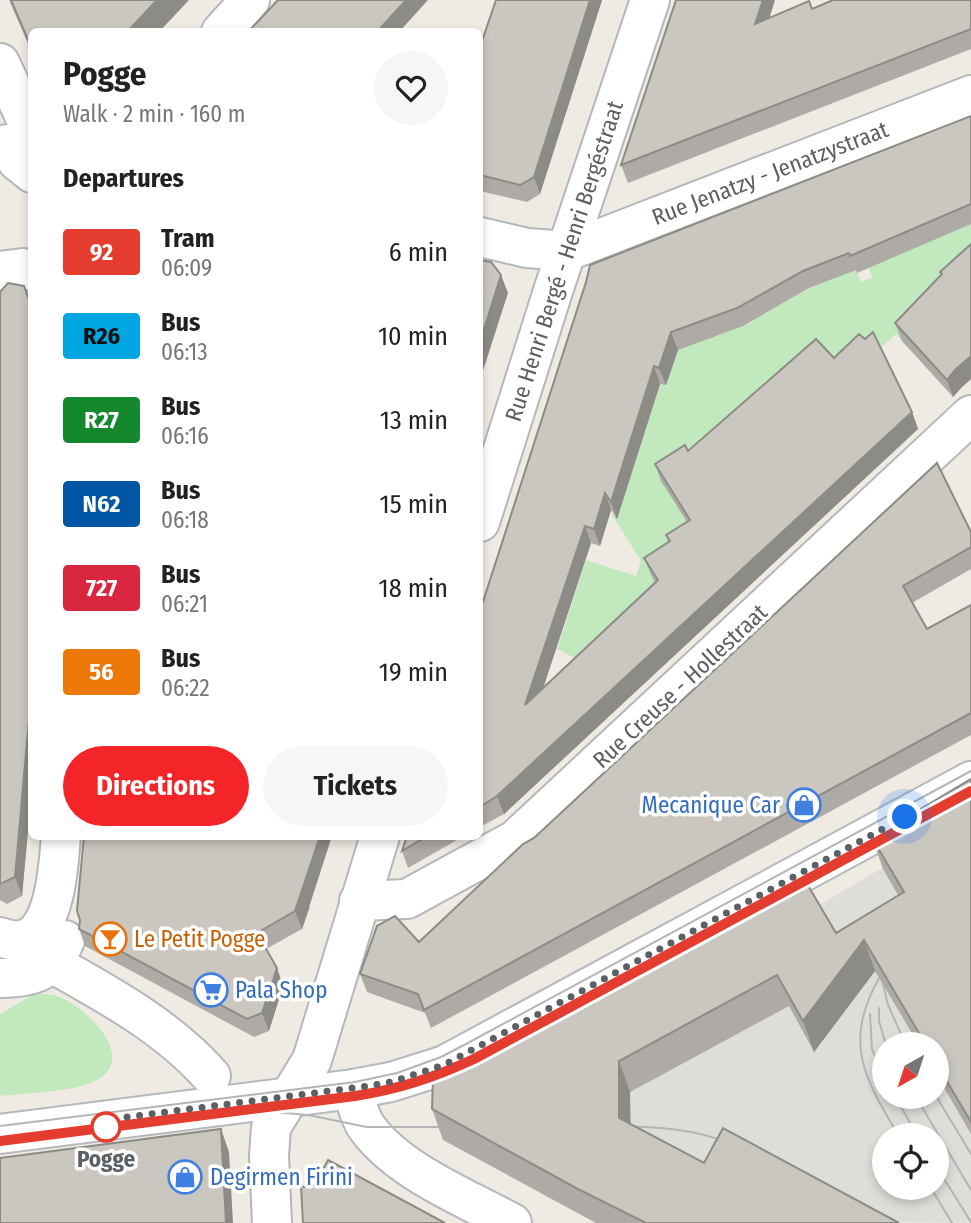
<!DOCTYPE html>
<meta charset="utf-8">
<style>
body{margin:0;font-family:"Fira Sans Condensed",sans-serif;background:#f6f6f6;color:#222;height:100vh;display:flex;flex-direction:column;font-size:26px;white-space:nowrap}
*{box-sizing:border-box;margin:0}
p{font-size:23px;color:#767676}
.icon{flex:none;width:38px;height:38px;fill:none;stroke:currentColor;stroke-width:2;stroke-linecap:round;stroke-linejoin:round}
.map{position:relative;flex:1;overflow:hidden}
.drawer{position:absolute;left:28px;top:28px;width:455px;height:812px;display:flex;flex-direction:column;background:#fff;border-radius:10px;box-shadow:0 4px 10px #0003}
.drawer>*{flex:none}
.badge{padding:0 14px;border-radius:5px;font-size:24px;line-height:46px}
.needle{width:46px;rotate:219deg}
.controls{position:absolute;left:872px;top:1032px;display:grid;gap:14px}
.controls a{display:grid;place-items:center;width:77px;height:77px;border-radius:50%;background:#fff;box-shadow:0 4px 10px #0003;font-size:35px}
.you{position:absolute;width:35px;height:35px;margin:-18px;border:5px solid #fff;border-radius:50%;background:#1a73e8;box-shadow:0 0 0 10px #1a73e833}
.map>.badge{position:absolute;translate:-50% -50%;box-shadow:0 0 0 4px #fff}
h2{padding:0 35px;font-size:26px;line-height:63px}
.round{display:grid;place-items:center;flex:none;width:74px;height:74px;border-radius:37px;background:#f6f6f6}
.overview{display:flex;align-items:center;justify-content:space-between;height:119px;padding:0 35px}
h1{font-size:33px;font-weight:700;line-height:52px}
.action{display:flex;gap:14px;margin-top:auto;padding:14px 35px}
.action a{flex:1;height:80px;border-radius:42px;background:#f32528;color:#fff;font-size:28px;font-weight:700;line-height:80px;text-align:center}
.action a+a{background:#f6f6f6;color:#222}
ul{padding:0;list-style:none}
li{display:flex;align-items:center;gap:21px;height:84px;padding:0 35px}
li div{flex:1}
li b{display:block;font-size:26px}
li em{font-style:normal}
li .badge{min-width:77px;font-weight:700;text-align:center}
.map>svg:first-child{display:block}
</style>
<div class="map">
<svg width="971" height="1223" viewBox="0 0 971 1223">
<rect width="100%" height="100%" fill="#efebe3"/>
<path fill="#dfddd8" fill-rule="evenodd" d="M971 816V1223L587 1218 538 1192 444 1108 814 908ZM884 1045H936V1097H884ZM884 1136H936V1188H884Z"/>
<path fill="#c2e8be" d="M971 204V255L933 326 910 350 896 334 688 524 665 597 549 683 575 658 557 649 586 560 636 576 641 561 612 515 622 507 604 502 664 354 753 322 749 310 783 303 809 288 840 276 854 266 861 282 872 277 867 261Z
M36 993C42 994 51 994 57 996 84 1005 139 1057 97 1080 76 1092 25 1093 0 1096V1014Z"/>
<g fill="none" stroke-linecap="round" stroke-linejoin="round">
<defs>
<path id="street" d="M221 32 250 0
M0 63 32 132
M7 144 17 161 32 173
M480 237 527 248 568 251 971 95
M0 271 23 268 32 271
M480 522 553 291 650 0
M359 901 407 899 515 840 971 415
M0 937C55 959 58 870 61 836
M19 941 20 945C85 983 160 1018 211 1076
M0 978C33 978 52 972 65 940
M353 1089C356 1102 360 1119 368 1129 400 1172 466 1198 512 1223
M272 1223 269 1156 271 1127 312 1060 380 836"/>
<path id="secondary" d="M0 1134 353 1089 391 1082 445 1065 971 781"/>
</defs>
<use href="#street" stroke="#b4b7bb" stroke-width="42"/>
<use href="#secondary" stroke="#b5b9be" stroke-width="42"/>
<use href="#street" stroke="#fff" stroke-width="38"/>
<use href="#secondary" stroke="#fff" stroke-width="38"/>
<path stroke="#b4b5b6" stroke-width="2" d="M788 890 890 835
M879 978C843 1043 864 1078 899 1136
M883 984 888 1005 906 1045
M879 1008V1021L886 1045
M870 1014 872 1049 884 1079
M936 1096 971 1154
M895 1097 918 1136
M916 1097 971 1190
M273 1112 308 1115 367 1127H443
M0 1126 355 1082 397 1073 441 1057 466 1044 971 771
M614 1126C656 1127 695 1128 734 1145
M0 1141 355 1096 401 1088 451 1069
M936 1166 971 1222
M931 1188 952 1223"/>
</g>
<path fill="#aeaaa5" d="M9 0H189L32 32V53Z
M496 0H602L540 194 527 202 480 191V47Z
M971 0V49L628 183 621 165 769 18 812 9Z
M971 116V224L857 273 856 270 809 288 743 326 678 350 666 385 660 384 617 519 611 510 600 546 591 543 543 688 655 582 651 575 644 558 668 542 666 535 687 522 661 481 655 464 688 451 834 358 912 412 918 429 504 814 480 827V611L586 282Z
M971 244V379L962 387 953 397 902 341 895 323 941 275 940 272Z
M0 292 32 307V787L22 896 7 904 0 900Z
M971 532V569L912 603 927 629 971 605V735L431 1028 425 1013 367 992 360 974 419 942 534 838Z
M971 779V1134L936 1074V1045H919L875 971 814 1052 789 1006 630 1092V1124L704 1163 899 1223H596L443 1140 432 1109 836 933 898 895 883 869 872 838Z
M407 836H464L408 868 402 851Z
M310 907 302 929 266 949 277 968 283 986 269 1031 254 1037 85 946 79 929 80 920Z"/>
<path fill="#8d8b86" d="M157 0H189L159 32H127Z
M406 0H428L399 32H377Z
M590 0H602L540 194 534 177Z
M763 0H775L762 42 755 24Z
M501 275 508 293 480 380V342Z
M671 332 678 350 666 385 659 368Z
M971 356V379L962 387 953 397 947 380 955 370Z
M654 366 660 384 617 519 611 502Z
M912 412 918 429 504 814 497 796Z
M605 493 611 510 600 546 594 529Z
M585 526 591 543 532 722 525 705Z
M32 686V787L22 896 15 877Z
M320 836H332L302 929 295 911Z
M864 940 875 971 814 1052 803 1021Z
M277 968 283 986 269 1031 262 1013Z
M619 1061 630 1092 631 1149 619 1118Z
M221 1129 229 1152 233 1223H226Z"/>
<path fill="#cac6c0" stroke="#8d8b86" stroke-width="2" d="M11 0H157L127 32H32V49Z
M278 0H406L377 32H248Z
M496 0H590L534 177 520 185 480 175V47Z
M676 0H763L755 24 809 1 812 9 833 0H971V29L621 165Z
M971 116V204L850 256 849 253 803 271 737 308 671 332 659 368 654 366 611 502 605 493 594 529 585 526 525 705 658 580 644 558 670 541 666 535 690 520 655 464 685 445 688 451 816 339 834 358 859 334 865 339 873 332 912 412 497 796 480 807V611L586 282 590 265Z
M971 244V356L955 370 947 380 895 323 942 274 940 272Z
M480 260 491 262 501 275 480 342Z
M8 283 24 286 32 308V686L15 877 0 884V292Z
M937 463 971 532V547L903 586 927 629 971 605V713L424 1010 418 994 360 974 377 926 395 916 419 942 523 844 534 838Z
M971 779V1122L936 1063V1045H926L864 940 803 1021 777 975 619 1061V1118L704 1163 723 1128 899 1223H646L576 1188 432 1109 433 1077 803 877 836 933 904 892 872 838Z
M84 836H320L295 911 257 933 277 968 262 1013 247 1019 79 929 80 920 77 911Z
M407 836H427L402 851Z
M221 1129 226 1223H0V1158Z
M328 1160 445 1223H303L301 1187 314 1186Z"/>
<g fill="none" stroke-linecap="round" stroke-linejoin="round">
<defs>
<path id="line" d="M0 1141 355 1096C399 1089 433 1078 474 1059L971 791"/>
</defs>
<use href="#line" stroke="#fff" stroke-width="16"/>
<use href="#line" stroke="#e43c2e" stroke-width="10"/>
<path stroke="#5b6065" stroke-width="7" stroke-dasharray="0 12.6" d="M106 1127 112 1119 368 1086 391 1082 444 1065 905 817"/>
</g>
<defs>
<symbol id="shop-ring" viewBox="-11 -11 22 22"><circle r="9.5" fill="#fff" stroke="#3f7fe0" stroke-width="1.5"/><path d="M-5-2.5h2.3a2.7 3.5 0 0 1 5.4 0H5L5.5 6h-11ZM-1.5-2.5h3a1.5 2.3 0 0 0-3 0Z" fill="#3f7fe0"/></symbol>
<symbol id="bar-ring" viewBox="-11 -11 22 22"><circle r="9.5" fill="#fff" stroke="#e8710a" stroke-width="1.5"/><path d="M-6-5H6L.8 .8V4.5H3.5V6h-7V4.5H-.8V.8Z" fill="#e8710a"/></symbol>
<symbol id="supermarket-ring" viewBox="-11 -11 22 22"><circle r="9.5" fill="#fff" stroke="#3f7fe0" stroke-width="1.5"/><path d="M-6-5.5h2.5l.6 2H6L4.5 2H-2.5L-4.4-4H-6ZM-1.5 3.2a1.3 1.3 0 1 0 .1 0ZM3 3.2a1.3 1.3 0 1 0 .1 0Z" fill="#3f7fe0"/></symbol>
</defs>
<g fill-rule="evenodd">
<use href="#shop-ring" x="785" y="786" width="38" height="38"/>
<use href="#bar-ring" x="91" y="920" width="38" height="38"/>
<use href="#supermarket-ring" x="192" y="971" width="38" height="38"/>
<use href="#shop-ring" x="166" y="1158" width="38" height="38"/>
</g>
<circle fill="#fff" stroke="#e43c2e" stroke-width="3.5" cx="106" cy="1127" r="14"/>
<g text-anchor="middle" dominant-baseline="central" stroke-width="7" stroke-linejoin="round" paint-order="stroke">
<g font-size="23" fill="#5b6065" stroke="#fff">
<text transform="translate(770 173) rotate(-21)">Rue Jenatzy - Jenatzystraat</text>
<text transform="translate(564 261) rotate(-72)">Rue Henri Bergé - Henri Bergéstraat</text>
<text transform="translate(680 686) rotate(-43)">Rue Creuse - Hollestraat</text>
</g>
<g font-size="23" fill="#366cbe" stroke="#fff" text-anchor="start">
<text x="780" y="805" text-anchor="end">Mecanique Car</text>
<text x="235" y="990">Pala Shop</text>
<text x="210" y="1177">Degirmen Firini</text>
</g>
<g font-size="23" fill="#c56008" stroke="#fff" text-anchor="start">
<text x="134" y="939">Le Petit Pogge</text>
</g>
<g font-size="23" font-weight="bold" fill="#5b6065" stroke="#fff">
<text x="106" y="1159">Pogge</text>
</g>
</g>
</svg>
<div class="controls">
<a><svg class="needle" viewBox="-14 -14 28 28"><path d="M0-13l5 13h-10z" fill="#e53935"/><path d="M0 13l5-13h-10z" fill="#767676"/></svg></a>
<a><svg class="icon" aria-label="locate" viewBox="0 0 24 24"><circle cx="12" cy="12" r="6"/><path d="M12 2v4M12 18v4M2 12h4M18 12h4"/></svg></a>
</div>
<div class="you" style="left:905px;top:817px"></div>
<section class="drawer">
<div class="overview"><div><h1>Pogge</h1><p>Walk · 2 min · 160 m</p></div><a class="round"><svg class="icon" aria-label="heart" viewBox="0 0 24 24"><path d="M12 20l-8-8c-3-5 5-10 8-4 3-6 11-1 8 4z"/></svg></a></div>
<h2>Departures</h2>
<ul>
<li><span class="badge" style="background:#e43c2e;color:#fff">92</span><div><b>Tram</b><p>06:09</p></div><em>6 min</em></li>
<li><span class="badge" style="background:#00a6e2;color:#111">R26</span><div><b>Bus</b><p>06:13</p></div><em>10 min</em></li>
<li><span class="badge" style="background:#15882e;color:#fff">R27</span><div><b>Bus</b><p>06:16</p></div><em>13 min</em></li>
<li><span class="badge" style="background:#0056a4;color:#fff">N62</span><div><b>Bus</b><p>06:18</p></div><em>15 min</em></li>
<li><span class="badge" style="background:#d7263d;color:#fff">727</span><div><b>Bus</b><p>06:21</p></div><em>18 min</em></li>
<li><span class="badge" style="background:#ed7807;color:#fff">56</span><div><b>Bus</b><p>06:22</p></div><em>19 min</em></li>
</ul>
<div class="action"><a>Directions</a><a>Tickets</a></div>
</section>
</div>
